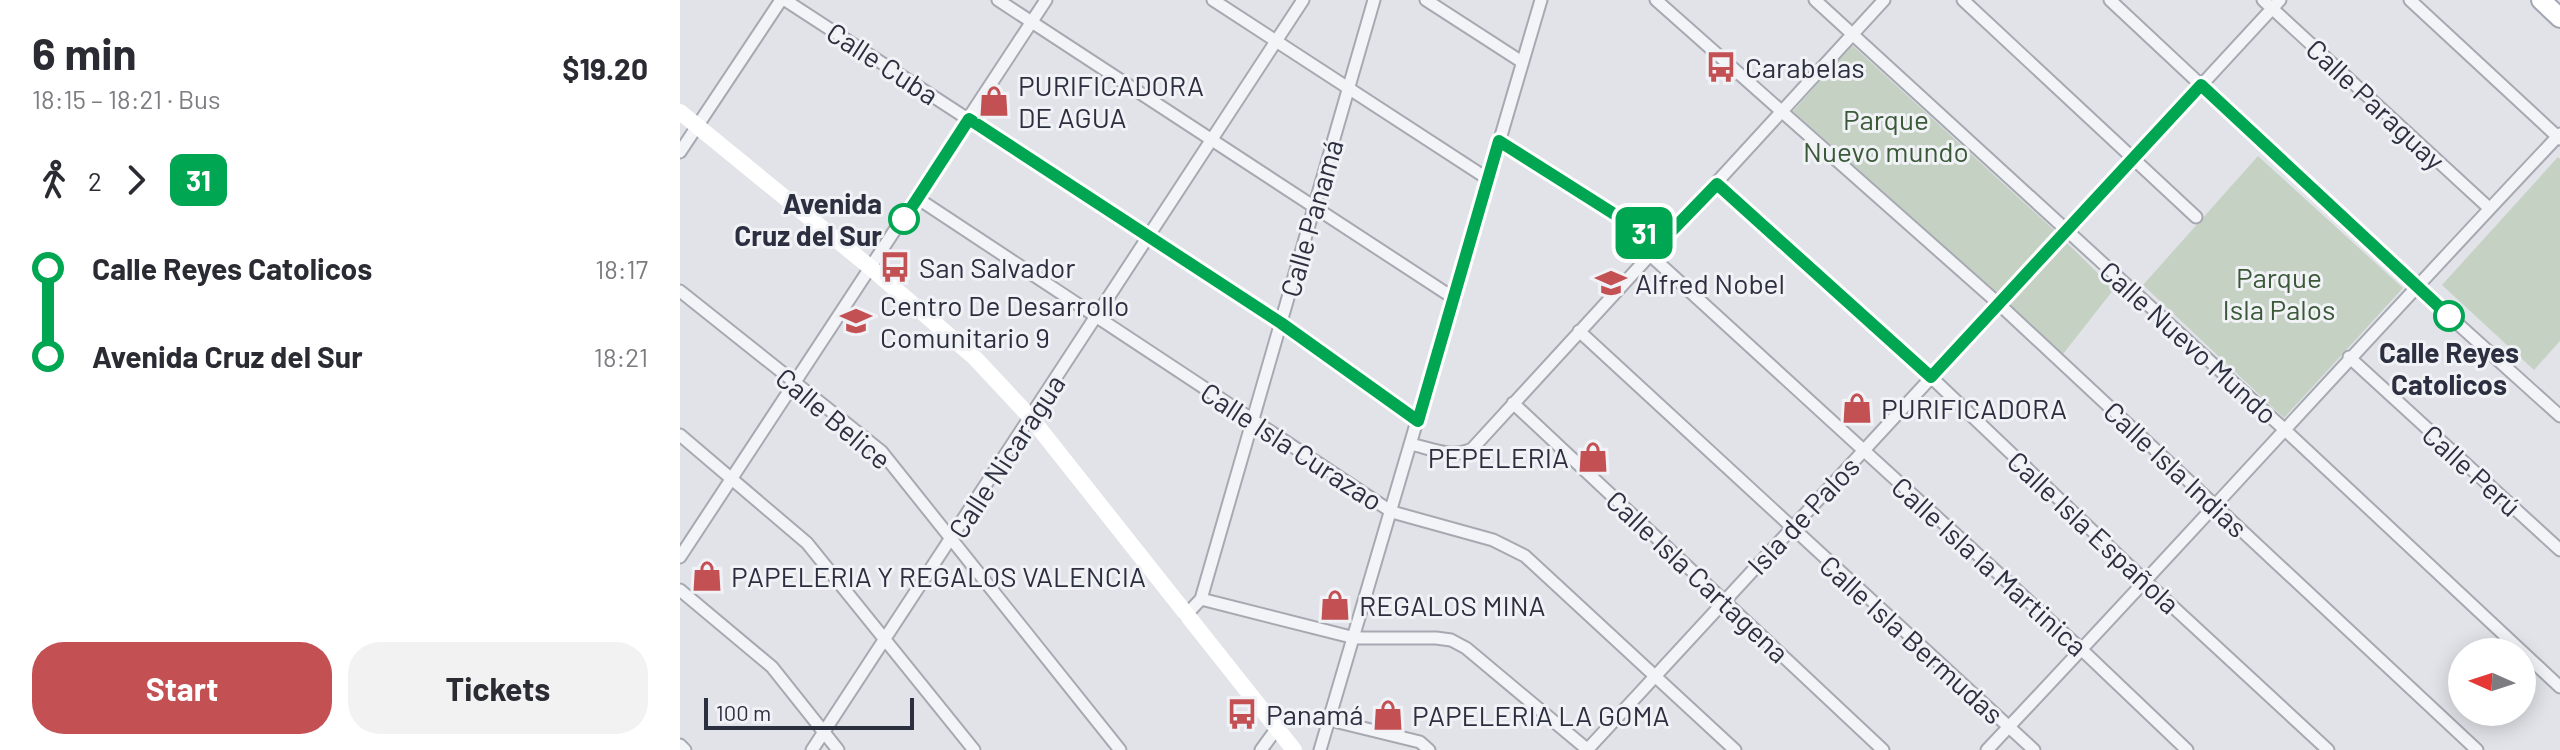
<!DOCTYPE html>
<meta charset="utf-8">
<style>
body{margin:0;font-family:Barlow,sans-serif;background:#f2f2f3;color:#2b2b33;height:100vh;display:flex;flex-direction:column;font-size:30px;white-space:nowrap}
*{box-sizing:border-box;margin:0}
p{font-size:26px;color:#7c7c81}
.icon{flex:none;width:44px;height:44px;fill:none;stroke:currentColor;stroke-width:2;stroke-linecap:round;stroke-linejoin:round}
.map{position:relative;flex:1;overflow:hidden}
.details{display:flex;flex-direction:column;background:#fff;width:680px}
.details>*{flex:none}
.badge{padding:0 16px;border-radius:12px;font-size:28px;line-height:52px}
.needle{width:52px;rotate:273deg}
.fabs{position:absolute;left:1768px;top:638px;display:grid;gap:16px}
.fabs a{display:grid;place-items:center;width:88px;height:88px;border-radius:50%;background:#fff;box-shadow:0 4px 20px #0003;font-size:40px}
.scale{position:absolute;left:24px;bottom:20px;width:210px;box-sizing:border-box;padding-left:8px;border:4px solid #2b2f3f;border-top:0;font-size:22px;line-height:28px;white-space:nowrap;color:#2b2f3f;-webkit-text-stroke:6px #f0f2f6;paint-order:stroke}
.map>.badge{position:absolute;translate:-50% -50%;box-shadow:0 0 0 4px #fff}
.legs{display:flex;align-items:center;gap:12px;height:88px;padding:0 32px;font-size:26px}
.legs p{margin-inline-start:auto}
.overview{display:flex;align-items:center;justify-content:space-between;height:136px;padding:0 32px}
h1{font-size:44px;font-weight:700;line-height:60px}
.primary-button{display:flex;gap:16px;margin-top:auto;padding:16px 32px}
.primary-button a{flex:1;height:92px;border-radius:32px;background:#c35053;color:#fff;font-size:32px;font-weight:700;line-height:92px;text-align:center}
.primary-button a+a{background:#f2f2f3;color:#2b2b33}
ul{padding:0 32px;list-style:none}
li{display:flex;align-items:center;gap:28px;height:88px;font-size:30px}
li i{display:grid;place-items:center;width:12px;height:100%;margin:0 10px;background:currentColor}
li i::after{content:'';width:20px;height:20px;margin:-10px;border:6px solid;border-radius:50%;background:#fff}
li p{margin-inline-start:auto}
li:first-child i{background:linear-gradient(#0000 50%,currentColor 0)}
li:last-child i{background:linear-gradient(currentColor 50%,#0000 0)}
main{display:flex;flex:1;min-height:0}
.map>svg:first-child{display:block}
</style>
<main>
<section class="details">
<div class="overview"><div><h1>6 min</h1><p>18:15 – 18:21 · Bus</p></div><b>$19.20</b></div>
<div class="legs"><svg class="icon" aria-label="walk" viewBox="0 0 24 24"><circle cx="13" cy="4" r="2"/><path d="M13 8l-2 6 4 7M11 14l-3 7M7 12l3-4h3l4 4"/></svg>2<svg class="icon" aria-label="forward" viewBox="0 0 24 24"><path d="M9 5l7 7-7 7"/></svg><b class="badge" style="background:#00a651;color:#fff">31</b></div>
<ul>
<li><i style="color:#00a651"></i><b>Calle Reyes Catolicos</b><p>18:17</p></li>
<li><i style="color:#00a651"></i><b>Avenida Cruz del Sur</b><p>18:21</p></li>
</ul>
<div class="primary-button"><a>Start</a><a>Tickets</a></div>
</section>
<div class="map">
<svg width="1880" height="750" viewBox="0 0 1880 750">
<rect width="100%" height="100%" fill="#e1e3e8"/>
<path fill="#c5d2c3" d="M1172 45 1374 230 1317 293 1113 111Z
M1578 156 1723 288 1604 418 1463 285Z
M1878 157 1880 159V341L1854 370 1762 285Z
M1387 243 1434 289 1383 354 1330 305Z"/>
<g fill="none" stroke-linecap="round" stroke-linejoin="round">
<defs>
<path id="lane" d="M819 141 980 243"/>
<path id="street" d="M105 0 601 323 738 421
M318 0 775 299
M533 0 808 179
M746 0 842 62
M976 0 1319 304 1797 750
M1135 0 1605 430 1880 687
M1283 0 1516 217
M1430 0 1737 287 1880 416
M1583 0 1809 208
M1730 0 1880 139
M0 152 101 0
M1037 184 1251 377 1465 581 1648 750
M237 198 712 512 813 540 845 556 1055 750
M969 254 1401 649 1507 750
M0 291 201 451 440 750
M899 331 1354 750
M1669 357 1880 550
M833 403 1203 750
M0 435 127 543 294 750
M731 444C752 449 772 459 792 449L1204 0
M0 557 366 0
M0 590 92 667 158 750
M521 599 675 638H756L771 640 786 648 908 750
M506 615 521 599 694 0
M650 720 740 742 749 750
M0 745 5 750
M132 750 623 0
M581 750 597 728
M640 750 861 0
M907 750 1600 0
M1307 750C1500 546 1687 338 1880 134"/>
<path id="primary" d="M1861 0 1880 18"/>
</defs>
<use href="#lane" stroke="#a7a9b2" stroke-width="10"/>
<use href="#street" stroke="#a7a9b2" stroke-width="15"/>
<use href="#primary" stroke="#a1a6b3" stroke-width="22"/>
<use href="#lane" stroke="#f3f4f7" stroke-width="6"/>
<use href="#street" stroke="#f3f4f7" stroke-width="11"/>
<path stroke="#fff" stroke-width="16" d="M0 112 191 268 295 358 351 418 614 750"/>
<use href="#primary" stroke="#fff" stroke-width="18"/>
</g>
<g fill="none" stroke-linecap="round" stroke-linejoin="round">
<defs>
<path id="line-1" d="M224 219 289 119 601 323 738 421 819 141 980 243 1037 184 1251 377 1521 85 1769 316"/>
</defs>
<use href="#line-1" stroke="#fff" stroke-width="18"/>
<use href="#line-1" stroke="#00a651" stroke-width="12"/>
</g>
<defs>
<symbol id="bus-bare" viewBox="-9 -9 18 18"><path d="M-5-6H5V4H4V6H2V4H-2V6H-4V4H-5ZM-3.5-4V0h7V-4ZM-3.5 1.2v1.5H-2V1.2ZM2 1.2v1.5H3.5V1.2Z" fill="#c35053" stroke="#f0f2f6" stroke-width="2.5" paint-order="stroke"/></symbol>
<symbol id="shop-bare" viewBox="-9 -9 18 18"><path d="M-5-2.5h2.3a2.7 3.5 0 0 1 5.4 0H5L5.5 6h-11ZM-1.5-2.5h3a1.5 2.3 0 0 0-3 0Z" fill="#c35053" stroke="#f0f2f6" stroke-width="2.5" paint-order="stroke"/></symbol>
<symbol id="school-bare" viewBox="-9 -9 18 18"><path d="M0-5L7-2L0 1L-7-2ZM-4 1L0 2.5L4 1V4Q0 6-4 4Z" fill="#c35053" stroke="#f0f2f6" stroke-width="2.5" paint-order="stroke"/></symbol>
</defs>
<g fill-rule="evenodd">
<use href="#bus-bare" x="1019" y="45" width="44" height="44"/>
<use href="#shop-bare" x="292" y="79" width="44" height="44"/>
<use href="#bus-bare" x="193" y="245" width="44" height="44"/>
<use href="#school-bare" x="909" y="261" width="44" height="44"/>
<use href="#school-bare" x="154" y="299" width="44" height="44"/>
<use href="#shop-bare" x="1155" y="386" width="44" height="44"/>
<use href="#shop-bare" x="891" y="435" width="44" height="44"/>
<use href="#shop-bare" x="5" y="554" width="44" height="44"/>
<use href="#shop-bare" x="633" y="583" width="44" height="44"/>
<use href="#bus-bare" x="540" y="692" width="44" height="44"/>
<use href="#shop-bare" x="686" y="693" width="44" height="44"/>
</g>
<g fill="#fff" stroke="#00a651" stroke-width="4">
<circle cx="224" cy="219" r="14"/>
<circle cx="1769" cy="316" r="14"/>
</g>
<g text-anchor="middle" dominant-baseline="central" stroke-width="6" stroke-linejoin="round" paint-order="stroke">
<g font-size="28" fill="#2b2f3f" stroke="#f0f2f6">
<text transform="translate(203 63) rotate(33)">Calle Cuba</text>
<text transform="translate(1696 104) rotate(43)">Calle Paraguay</text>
<text transform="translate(631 218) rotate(-74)">Calle Panamá</text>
<text transform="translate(1509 342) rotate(42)">Calle Nuevo Mundo</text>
<text transform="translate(154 418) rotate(40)">Calle Belice</text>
<text transform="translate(612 446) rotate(33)">Calle Isla Curazao</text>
<text transform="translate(326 456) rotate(-57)">Calle Nicaragua</text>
<text transform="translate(1496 469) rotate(43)">Calle Isla Indias</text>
<text transform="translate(1792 470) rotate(42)">Calle Perú</text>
<text transform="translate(1123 515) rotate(-47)">Isla de Palos</text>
<text transform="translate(1414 532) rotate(43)">Calle Isla Española</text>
<text transform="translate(1310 566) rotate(42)">Calle Isla la Martinica</text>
<text transform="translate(1018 576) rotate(43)">Calle Isla Cartagena</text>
<text transform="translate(1232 639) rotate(42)">Calle Isla Bermudas</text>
</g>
<g font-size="28" fill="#2b2f3f" stroke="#f0f2f6" text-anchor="start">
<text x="1065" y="67">Carabelas</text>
<text x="338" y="85">PURIFICADORA<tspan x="338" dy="32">DE AGUA</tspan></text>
<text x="239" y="267">San Salvador</text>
<text x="955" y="283">Alfred Nobel</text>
<text x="200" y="305">Centro De Desarrollo<tspan x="200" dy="32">Comunitario 9</tspan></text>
<text x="1201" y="408">PURIFICADORA</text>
<text x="889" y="457" text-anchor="end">PEPELERIA</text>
<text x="51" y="576">PAPELERIA Y REGALOS VALENCIA</text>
<text x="679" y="605">REGALOS MINA</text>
<text x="586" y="714">Panamá</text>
<text x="732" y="715">PAPELERIA LA GOMA</text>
</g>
<g font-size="28" fill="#3b5939" stroke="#f0f2f6">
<text x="1206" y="119">Parque<tspan x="1206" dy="32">Nuevo mundo</tspan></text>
<text x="1599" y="277">Parque<tspan x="1599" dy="32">Isla Palos</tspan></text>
</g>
<g font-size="28" font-weight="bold" fill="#2b2f3f" stroke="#f0f2f6" text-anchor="end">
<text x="202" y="203">Avenida<tspan x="202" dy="32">Cruz del Sur</tspan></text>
<text x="1769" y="352" text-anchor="middle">Calle Reyes<tspan x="1769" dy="32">Catolicos</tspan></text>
</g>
</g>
</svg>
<div class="fabs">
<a><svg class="needle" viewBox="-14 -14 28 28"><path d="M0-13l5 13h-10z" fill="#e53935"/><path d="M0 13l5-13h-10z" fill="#7c7c81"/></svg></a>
</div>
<div class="scale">100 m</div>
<b class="badge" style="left:964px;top:233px;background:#00a651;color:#fff">31</b>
</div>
</main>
